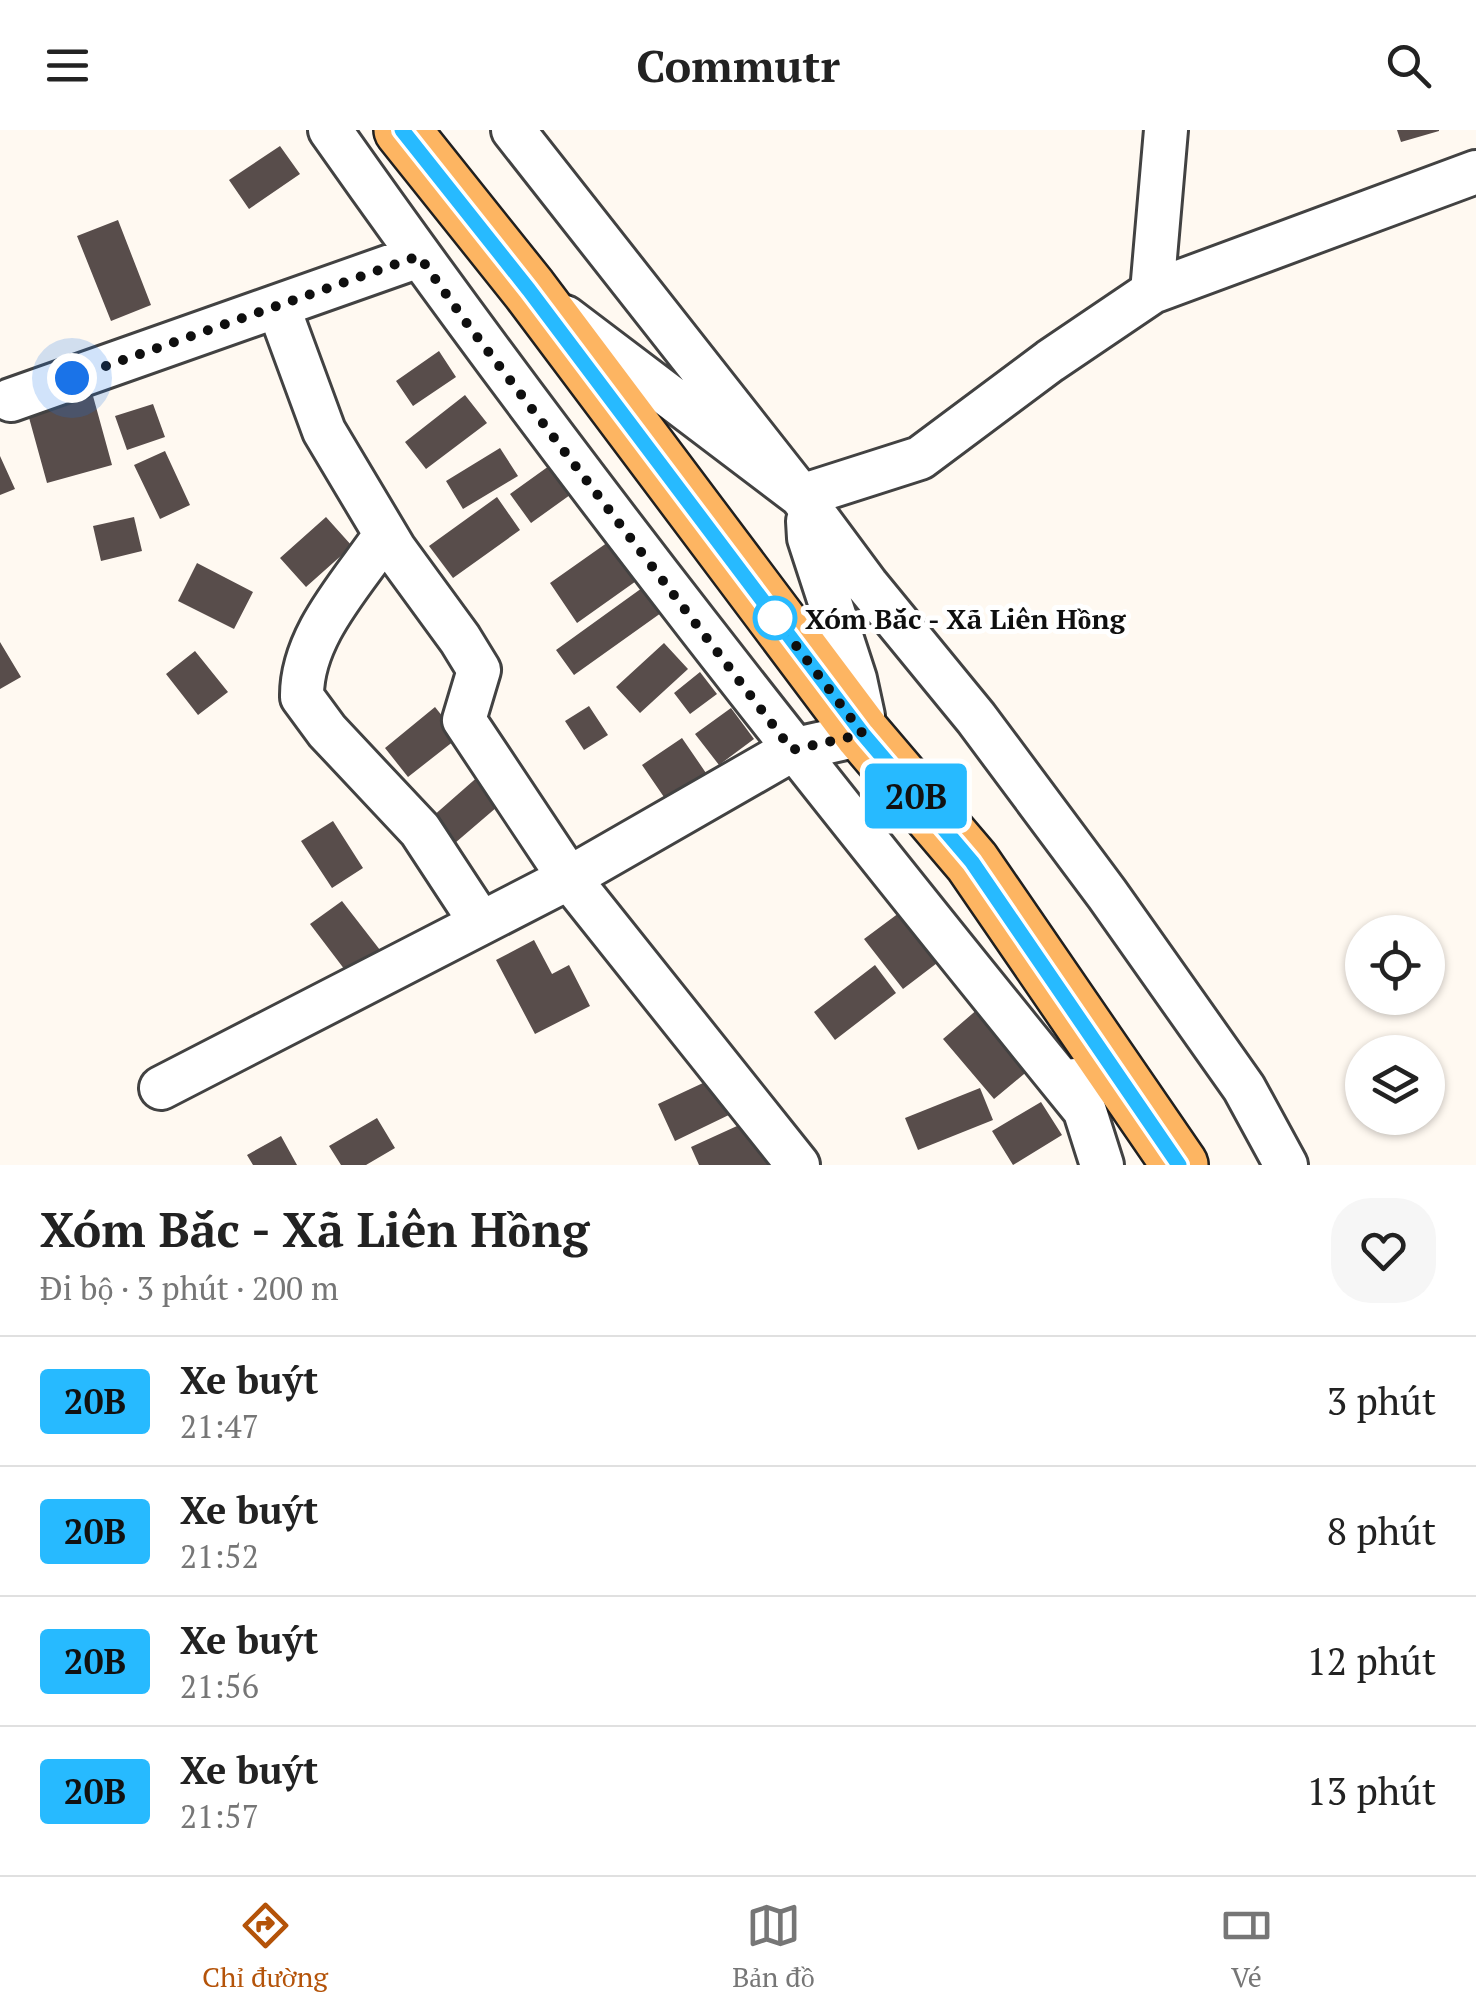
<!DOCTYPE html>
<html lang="vi">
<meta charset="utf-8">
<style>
body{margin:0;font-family:"PT Serif",serif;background:#f6f6f6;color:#222;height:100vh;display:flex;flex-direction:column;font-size:38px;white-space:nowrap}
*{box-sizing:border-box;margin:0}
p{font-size:32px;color:#767676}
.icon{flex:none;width:55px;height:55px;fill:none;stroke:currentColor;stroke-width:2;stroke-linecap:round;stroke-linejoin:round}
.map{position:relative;height:1035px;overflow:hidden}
.sheet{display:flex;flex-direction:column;background:#fff;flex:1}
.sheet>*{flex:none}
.badge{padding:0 20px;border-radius:8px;font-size:35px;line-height:65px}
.fabs{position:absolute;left:1345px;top:785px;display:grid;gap:20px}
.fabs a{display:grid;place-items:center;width:100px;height:100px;border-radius:50%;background:#fff;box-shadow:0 2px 8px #0004;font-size:50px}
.you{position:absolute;width:50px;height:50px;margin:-25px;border:8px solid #fff;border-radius:50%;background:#1a73e8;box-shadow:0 0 0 15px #1a73e833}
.map>.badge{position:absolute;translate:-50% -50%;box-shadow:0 0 0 5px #fff}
.round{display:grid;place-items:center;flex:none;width:105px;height:105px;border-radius:40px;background:#f6f6f6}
.overview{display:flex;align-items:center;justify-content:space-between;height:170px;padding:0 40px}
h1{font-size:48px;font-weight:800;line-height:75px}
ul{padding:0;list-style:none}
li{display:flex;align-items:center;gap:30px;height:130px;padding:0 40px;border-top:2px solid #e0e0e0}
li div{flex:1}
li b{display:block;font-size:38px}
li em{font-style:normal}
li .badge{min-width:110px;font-weight:700;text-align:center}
header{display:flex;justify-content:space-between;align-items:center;height:130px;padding:0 40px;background:#fff;font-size:45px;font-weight:800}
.menu{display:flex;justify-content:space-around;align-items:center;height:140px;border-top:2px solid #e0e0e0;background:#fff;font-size:28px;color:#767676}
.menu a{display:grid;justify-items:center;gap:5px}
.menu .active{color:#b45309}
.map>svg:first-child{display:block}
</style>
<header><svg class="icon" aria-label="menu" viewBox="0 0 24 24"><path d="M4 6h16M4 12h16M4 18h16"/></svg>Commutr<svg class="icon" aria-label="search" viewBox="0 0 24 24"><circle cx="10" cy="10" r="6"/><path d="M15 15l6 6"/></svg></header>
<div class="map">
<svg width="1476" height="1035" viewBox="0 0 1476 1035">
<rect width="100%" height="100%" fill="#fff9f1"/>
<path fill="#584d4b" d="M1397 0H1439V1L1401 12Z
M280 16 300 44 249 79 229 50Z
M118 90 151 175 111 191 77 106Z
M439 221 456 247 413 276 396 251Z
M465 265 487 293 426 339 405 312Z
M93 266 112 335 47 353 28 284Z
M153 274 165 307 127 320 115 286Z
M500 318 518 346 463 379 446 351Z
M165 321 190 375 160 389 134 335Z
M0 326 15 359 0 365Z
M549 336 570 365 531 393 510 364Z
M497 367 520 400 453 448 429 416Z
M134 387 142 421 101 431 93 396Z
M326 387 352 416 306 457 280 428Z
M611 410 639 449 577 493 550 453Z
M197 433 253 462 234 499 178 471Z
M642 458 661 483 574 545 556 520Z
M0 512 21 547 0 559Z
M664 513 688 539 640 583 616 557Z
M195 521 228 562 198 585 166 544Z
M700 542 717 564 690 584 674 563Z
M589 576 608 605 584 620 565 591Z
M435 577 459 607 408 647 385 618Z
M731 578 754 609 719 635 695 604Z
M682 608 706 643 666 670 642 635Z
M481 644 504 671 455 713 432 687Z
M333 691 363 738 332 758 301 711Z
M342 771 380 820 348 844 310 794Z
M903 780 941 830 903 859 864 809Z
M534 810 552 844 569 835 590 876 535 904 496 830Z
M875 835 896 863 835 910 814 882Z
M979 878 1030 939 994 969 943 909Z
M718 946 735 982 675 1011 658 974Z
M980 958 993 990 918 1020 905 988Z
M1041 972 1062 1005 1013 1035 992 1001Z
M377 988 395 1018 366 1035H341L329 1016Z
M748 991 768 1035H699L691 1017Z
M281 1006 297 1035H253L247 1025Z"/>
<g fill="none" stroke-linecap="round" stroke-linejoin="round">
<defs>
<path id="minor" d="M330 0C567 337 823 658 1082 977
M513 0 801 366 920 328 1050 231 1152 162 1166 0
M1152 162 1476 42
M278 176 324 301 395 420 460 509 479 540 464 590 569 748 798 1035
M565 187 801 366 867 455 976 588 1107 764 1244 958 1286 1035
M11 270 419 126
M385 405C353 453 301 506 302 567L327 601 420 700 481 793
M1075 950 1102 1035
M161 958 569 748 792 620 863 604V586L855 549 809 408 808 391"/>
<path id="primary" d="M402 0 529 159 863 604 972 732 1180 1035"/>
</defs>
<use href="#minor" stroke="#424242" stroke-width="48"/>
<use href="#primary" stroke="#202020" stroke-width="60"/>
<use href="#minor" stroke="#fff" stroke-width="42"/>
<use href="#primary" stroke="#fdb562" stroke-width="55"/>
</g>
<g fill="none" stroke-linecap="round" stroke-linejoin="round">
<defs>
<path id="line" d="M402 0 529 160 863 604 972 732 1179 1035"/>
</defs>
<use href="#line" stroke="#fff" stroke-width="22"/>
<use href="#line" stroke="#27baff" stroke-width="15"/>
<path stroke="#0f0f0f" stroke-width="10" stroke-dasharray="0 18" d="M72 248 419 126 468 195 792 620 863 604 775 488"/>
</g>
<circle fill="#fff" stroke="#27baff" stroke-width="5" cx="775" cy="488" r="20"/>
<g text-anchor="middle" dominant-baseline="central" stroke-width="10" stroke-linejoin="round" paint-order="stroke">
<g font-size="28" font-weight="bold" fill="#0f0f0f" stroke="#fff" text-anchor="start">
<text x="805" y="488">Xóm Bắc - Xã Liên Hồng</text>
</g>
</g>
</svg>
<div class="fabs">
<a><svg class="icon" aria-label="locate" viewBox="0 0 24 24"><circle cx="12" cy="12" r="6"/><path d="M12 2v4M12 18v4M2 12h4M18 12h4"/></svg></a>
<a><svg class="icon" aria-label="layers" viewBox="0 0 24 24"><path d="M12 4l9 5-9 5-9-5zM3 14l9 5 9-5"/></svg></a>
</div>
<div class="you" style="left:72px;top:248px"></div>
<b class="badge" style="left:916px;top:666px;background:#27baff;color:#111">20B</b>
</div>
<section class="sheet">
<div class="overview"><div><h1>Xóm Bắc - Xã Liên Hồng</h1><p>Đi bộ · 3 phút · 200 m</p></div><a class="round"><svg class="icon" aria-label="heart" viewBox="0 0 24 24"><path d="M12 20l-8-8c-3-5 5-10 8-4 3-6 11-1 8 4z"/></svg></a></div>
<ul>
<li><span class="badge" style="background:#27baff;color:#111">20B</span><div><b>Xe buýt</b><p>21:47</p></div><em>3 phút</em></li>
<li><span class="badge" style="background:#27baff;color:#111">20B</span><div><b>Xe buýt</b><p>21:52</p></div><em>8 phút</em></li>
<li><span class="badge" style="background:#27baff;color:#111">20B</span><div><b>Xe buýt</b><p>21:56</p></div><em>12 phút</em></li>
<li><span class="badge" style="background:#27baff;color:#111">20B</span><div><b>Xe buýt</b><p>21:57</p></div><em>13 phút</em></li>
</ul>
</section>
<nav class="menu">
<a class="active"><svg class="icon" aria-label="directions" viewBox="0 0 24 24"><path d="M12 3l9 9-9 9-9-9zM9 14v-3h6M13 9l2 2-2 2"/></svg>Chỉ đường</a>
<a><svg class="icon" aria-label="map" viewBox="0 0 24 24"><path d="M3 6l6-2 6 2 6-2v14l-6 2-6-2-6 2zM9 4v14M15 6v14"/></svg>Bản đồ</a>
<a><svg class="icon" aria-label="tickets" viewBox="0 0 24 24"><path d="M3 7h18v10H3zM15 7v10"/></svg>Vé</a>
</nav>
